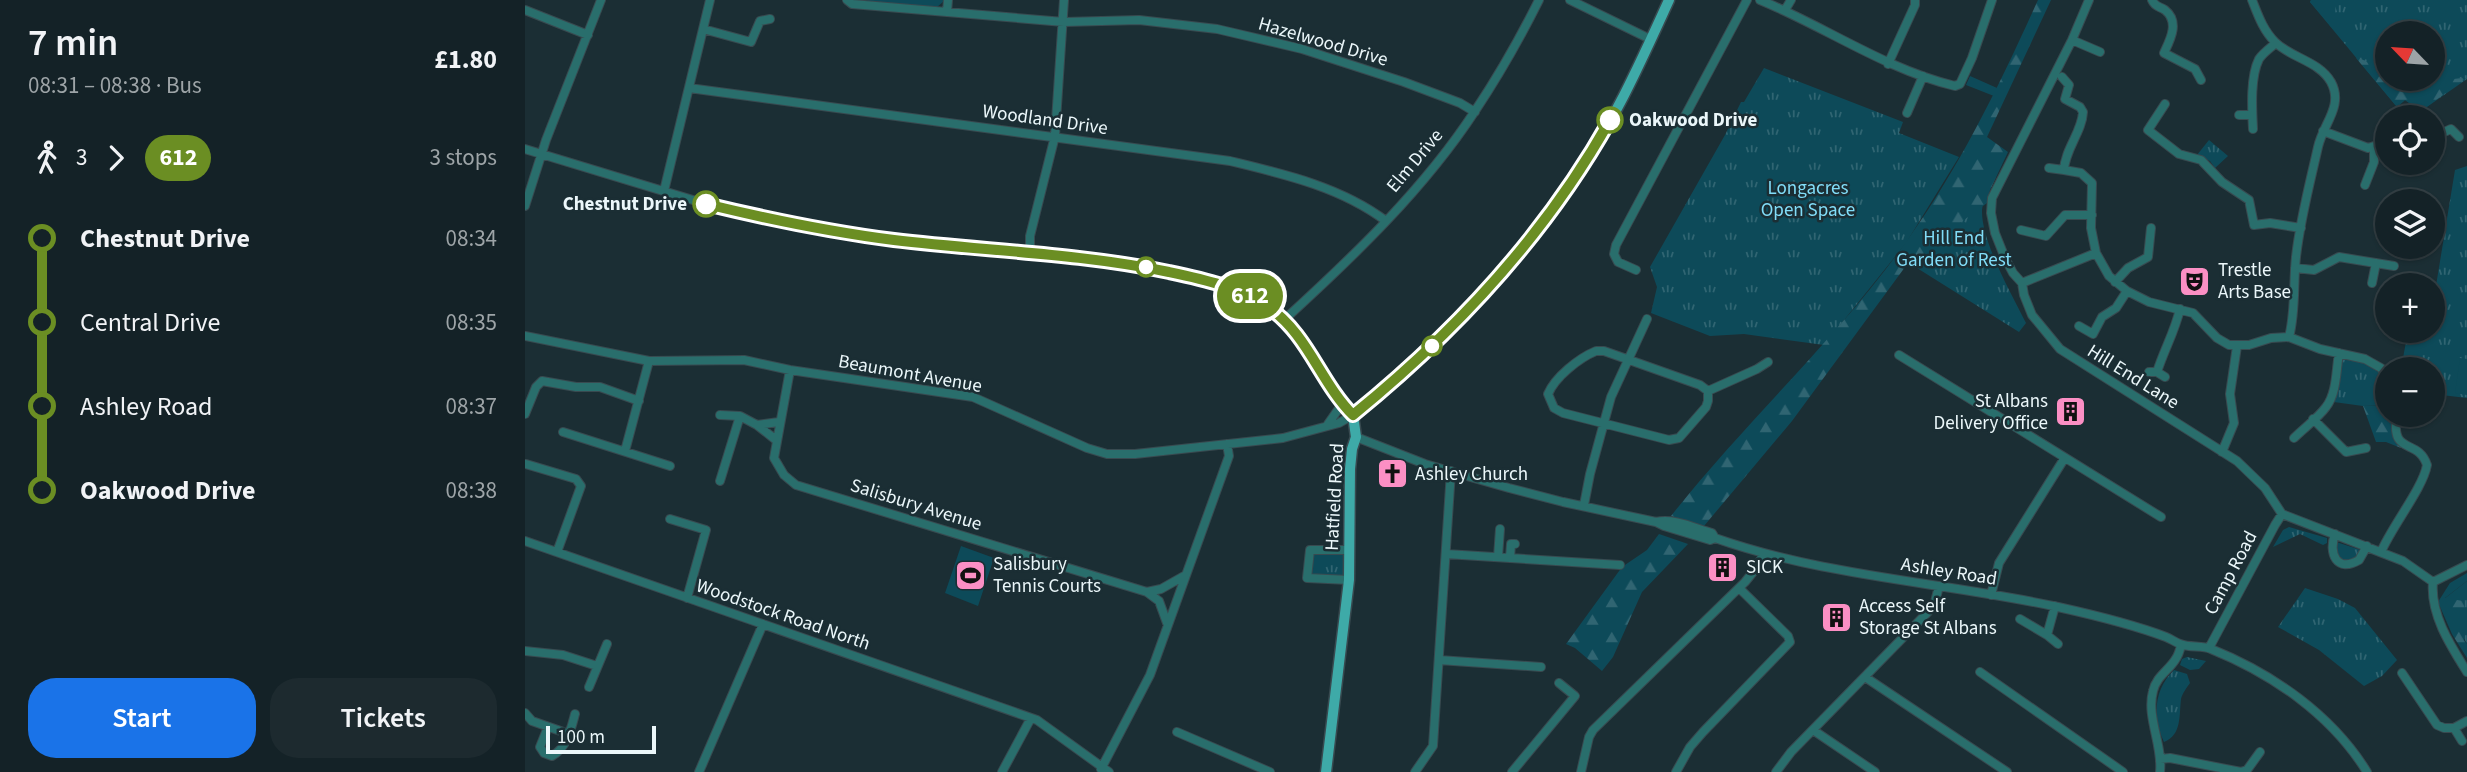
<!DOCTYPE html>
<meta charset="utf-8">
<style>
body{margin:0;font-family:"Source Sans 3",sans-serif;background:#1d2a2f;color:#f1f3f6;height:100vh;display:flex;flex-direction:column;font-size:26px;white-space:nowrap}
*{box-sizing:border-box;margin:0}
p{font-size:23px;color:#9da4a7}
.icon{flex:none;width:38px;height:38px;fill:none;stroke:currentColor;stroke-width:2;stroke-linecap:round;stroke-linejoin:round}
.map{position:relative;flex:1;overflow:hidden}
.sheet{display:flex;flex-direction:column;background:#142227;width:525px}
.sheet>*{flex:none}
.badge{padding:0 14px;border-radius:23px;font-size:24px;line-height:46px}
.needle{width:46px;rotate:295deg}
.tools{position:absolute;left:1850px;top:21px;display:grid;gap:14px}
.tools a{display:grid;place-items:center;width:70px;height:70px;border-radius:50%;background:#142227;box-shadow:0 2px 5px #0004,0 0 0 2px #333f44;font-size:35px}
.scale{position:absolute;left:21px;bottom:18px;width:110px;box-sizing:border-box;padding-left:7px;border:4px solid #ebf7fa;border-top:0;font-size:19px;line-height:24px;white-space:nowrap;color:#ebf7fa;-webkit-text-stroke:5px #1b2e34;paint-order:stroke}
.map>.badge{position:absolute;translate:-50% -50%;box-shadow:0 0 0 4px #fff}
.legs{display:flex;align-items:center;gap:10px;height:77px;padding:0 28px;font-size:23px}
.legs p{margin-inline-start:auto}
.headline{display:flex;align-items:center;justify-content:space-between;height:119px;padding:0 28px}
h1{font-size:38px;font-weight:600;line-height:52px}
.cta{display:flex;gap:14px;margin-top:auto;padding:14px 28px}
.cta a{flex:1;height:80px;border-radius:28px;background:#1a73e8;color:#fff;font-size:28px;font-weight:600;line-height:80px;text-align:center}
.cta a+a{background:#1d2a2f;color:#f1f3f6}
ul{padding:0 28px;list-style:none}
li{display:flex;align-items:center;gap:24px;height:84px;font-size:26px}
li i{display:grid;place-items:center;width:10px;height:100%;margin:0 9px;background:currentColor}
li i::after{content:'';width:18px;height:18px;margin:-9px;border:5px solid;border-radius:50%;background:#142227}
li p{margin-inline-start:auto}
li:first-child i{background:linear-gradient(#0000 50%,currentColor 0)}
li:last-child i{background:linear-gradient(currentColor 50%,#0000 0)}
main{display:flex;flex:1;min-height:0}
.map>svg:first-child{display:block}
</style>
<main>
<section class="sheet">
<div class="headline"><div><h1>7 min</h1><p>08:31 – 08:38 · Bus</p></div><b>£1.80</b></div>
<div class="legs"><svg class="icon" aria-label="walk" viewBox="0 0 24 24"><circle cx="13" cy="4" r="2"/><path d="M13 8l-2 6 4 7M11 14l-3 7M7 12l3-4h3l4 4"/></svg>3<svg class="icon" aria-label="forward" viewBox="0 0 24 24"><path d="M9 5l7 7-7 7"/></svg><b class="badge" style="background:#6b8e23;color:#fff">612</b><p>3 stops</p></div>
<ul>
<li><i style="color:#6b8e23"></i><b>Chestnut Drive</b><p>08:34</p></li>
<li><i style="color:#6b8e23"></i><span>Central Drive</span><p>08:35</p></li>
<li><i style="color:#6b8e23"></i><span>Ashley Road</span><p>08:37</p></li>
<li><i style="color:#6b8e23"></i><b>Oakwood Drive</b><p>08:38</p></li>
</ul>
<div class="cta"><a>Start</a><a>Tickets</a></div>
</section>
<div class="map">
<svg width="1942" height="772" viewBox="0 0 1942 772">
<defs>
<pattern id="grass-tufts" width="24" height="20" patternUnits="userSpaceOnUse" patternTransform="scale(1.75)"><rect width="24" height="20" fill="#0d4a59"/><path d="M3 7l-1-3M5 7V3M7 7l1-3M15 17l-1-3M17 17v-4M19 17l1-3" fill="none" stroke="#306572"/></pattern>
<pattern id="forest-firs" width="22" height="20" patternUnits="userSpaceOnUse" patternTransform="scale(1.75)"><rect width="22" height="20" fill="#0d4a59"/><path d="M5 1l3.5 6h-7zM16 11l3.5 6h-7z" fill="#306572"/></pattern>
</defs>
<rect width="100%" height="100%" fill="#1b2e34"/>
<path fill="url(#grass-tufts)" fill-rule="evenodd" d="M336 0H420L411 8Z
M1786 0H1942V79L1896 111 1880 100 1872 107 1785 2ZM1862 33H1908V79H1862Z
M1239 68 1378 122 1374 133 1434 157 1381 243 1299 345 1219 334 1185 336 1126 313 1132 287 1125 267 1200 135 1216 102H1219Z
M1445 76 1472 88 1469 96 1441 85Z
M1684 140 1703 156 1690 168 1685 161 1672 155Z
M1452 150 1477 164C1470 178 1458 194 1457 210 1456 241 1487 295 1501 323L1494 332 1384 263Z
M1942 166V398L1908 394V369H1876L1883 331H1908V304L1930 170Z
M1819 358C1840 361 1847 364 1862 381V405L1838 406 1809 402 1816 360Z
M1764 527 1802 538V543L1798 545 1775 534 1748 547 1758 530Z
M1811 542 1836 550V554L1823 562 1813 558 1809 545Z
M784 553H823L821 580 782 578Z
M1942 581V644L1919 599Z
M1780 588 1813 599 1830 608 1872 660 1857 676 1839 686 1794 650 1753 627Z
M1662 657 1681 661 1674 669 1665 670 1655 665 1657 659Z
M1649 670 1662 674 1665 683C1662 687 1657 694 1656 699 1654 715 1657 735 1639 742 1627 717 1629 689 1649 670Z"/>
<path fill="url(#forest-firs)" d="M1513 0H1526L1462 137 1483 152 1465 190 1462 203 1428 228 1397 266 1383 263 1267 421 1179 526 1146 516C1221 421 1311 340 1381 242 1435 167 1475 84 1513 0Z
M1786 0H1811L1809 30 1785 2Z
M1831 58C1851 61 1855 77 1873 83 1890 89 1922 78 1941 78L1896 111 1880 100 1872 107Z
M1862 405V415H1868L1867 432 1876 448 1861 442H1851L1838 406Z
M1134 534 1163 544 1117 592 1088 657 1077 671 1050 648 1041 644 1097 567 1122 550Z
M1942 573V581L1920 598 1938 601C1942 612 1942 629 1939 640L1942 644V658L1927 634 1913 602 1925 583Z"/>
<path fill="#0d4a59" d="M1935 358 1942 359V395L1930 393Z
M436 546 469 558 453 606 420 593Z"/>
<g fill="none" stroke-linecap="round" stroke-linejoin="round">
<defs>
<path id="minor" d="M322 0 327 4 539 22 614 20 692 29 777 49 879 82 935 103 950 112
M1045 0 1125 39
M1235 0C1301 27 1360 69 1430 86L1435 84 1447 58 1467 0
M1564 0 1547 40 1467 198 1466 213 1470 233 1480 258 1488 273 1497 283 1499 295 1507 315 1535 349 1712 461 1740 488 1757 514 1878 561 1908 582
M1627 0C1630 7 1634 6 1640 10 1655 22 1645 40 1639 53L1670 69 1676 80
M1727 0C1733 15 1738 30 1750 42 1766 58 1794 61 1806 82 1819 106 1798 124 1793 147 1785 183 1775 220 1771 257 1768 284 1771 310 1764 337
M0 10 63 35
M1260 10 1266 0
M422 12 423 0
M178 29 226 42 235 21 245 19
M1547 40 1575 52
M1363 64 1390 5V0
M1537 77 1544 85 1540 99 1555 107 1558 112C1557 132 1540 149 1539 170L1556 173 1567 183 1566 228 1571 253
M164 88 705 161C759 174 816 187 861 221
M1640 104 1623 130 1654 154 1676 160 1697 182 1724 200 1729 225 1745 223 1776 228
M1382 113 1398 76
M1714 115H1727
M1728 129C1727 109 1725 77 1734 59 1738 53 1745 48 1751 43
M1798 131 1843 148 1862 142
M1908 137 1926 129 1934 137
M0 149 181 204 222 214 368 239 527 253 583 260 657 274 693 284 735 301 760 319 778 341 817 404 828 415 814 423 758 438 610 454H582L562 448 448 397 265 370 219 360 124 361 0 336
M1524 168 1539 170
M1840 185 1849 162V148
M139 191 185 0
M0 206 21 140 76 0
M1496 230 1521 236 1540 215H1567
M505 251V236L530 136 539 0
M1770 268 1789 270 1814 257 1869 266
M1111 270 1093 262 1089 254 1091 245 1222 0
M1590 282 1603 268 1623 257 1626 228
M1497 283 1571 253 1584 276 1602 291 1624 302 1668 313 1692 338 1704 345H1724L1746 338 1764 337 1795 349 1840 359 1856 368 1862 376
M1847 283 1851 263
M760 319C829 256 899 189 950 111 974 75 995 38 1014 0
M1554 326 1568 334 1577 317 1591 308 1602 291
M1071 351H1079L1175 385 1183 391V401L1181 407 1154 438 1144 440 1038 413 1029 408 1023 394C1030 377 1054 358 1071 351Z
M1374 355 1636 517
M265 370 249 458 259 475 271 485 622 592 634 601 642 623
M1624 372H1632L1640 377
M1632 372C1639 350 1650 331 1655 309
M1183 391 1232 369 1243 362
M0 414 11 387 17 381 51 387H75L114 401
M195 415 215 416 232 425 254 422
M1788 419 1821 452 1841 448
M803 424 817 404
M232 425 251 440
M38 432 145 466
M831 437 900 464 984 488 1038 502 1131 522 1139 526 1185 540 1190 538C1301 577 1419 582 1533 607 1569 615 1607 624 1641 637 1646 639 1650 642 1655 644 1665 648 1677 645 1686 649 1748 674 1807 715 1842 772
M1769 438C1779 428 1793 418 1801 407 1812 393 1811 370 1814 353
M100 451 124 361
M1697 452 1709 423 1705 394 1712 346
M1 464 51 479 56 486 32 552
M195 481 215 416
M1059 505 1065 474 1086 397 1122 319
M145 519 181 530 162 598
M1131 522C1149 518 1169 528 1187 533L1190 538
M1810 534C1803 554 1812 573 1834 560L1842 546
M0 541 512 720 584 772
M1856 552C1867 526 1898 488 1902 465 1893 437 1865 457 1872 415
M921 554 1095 565
M973 557 975 529
M985 558 986 544H990
M824 580 782 578 785 550H825
M1908 582C1905 614 1925 645 1942 672
M1908 582 1942 565
M622 592 636 589 659 576
M1466 595 1474 563 1539 459
M1530 606 1522 635 1533 644
M1495 619 1522 635
M1684 648 1750 525 1757 514
M0 651 38 655 72 666
M914 660 1016 667
M1455 672 1598 772
M1877 673 1912 725 1919 728H1929
M1340 677 1482 772
M64 687 82 644
M0 713 7 721 44 734
M23 727 15 747 19 753 27 756C42 748 46 729 50 714
M1288 730 1350 772
M652 732 745 772
M1937 741 1929 728 1942 721
M1635 759 1645 758 1716 772 1722 770 1735 752
M576 769 625 675 704 456 702 444
M174 772 238 624
M477 772 506 718
M890 772 908 746 926 471
M987 772 1050 696 1034 683
M1056 772 1064 737 1068 730 1220 582 1233 566 1238 553
M1151 772 1165 747 1178 732 1265 642 1263 636 1214 588
M1251 772 1266 752 1403 612 1410 602 1414 586
M1635 772C1638 745 1621 717 1628 691 1631 677 1643 671 1650 660 1653 656 1655 650 1656 645"/>
<path id="major" d="M801 772 824 580 825 469 827 449 831 437 828 415C909 351 984 272 1044 188 1085 130 1115 64 1144 0"/>
</defs>
<use href="#minor" stroke="#384a50" stroke-width="10"/>
<use href="#major" stroke="#384a50" stroke-width="13"/>
<use href="#minor" stroke="#296e6c" stroke-width="8"/>
<use href="#major" stroke="#3eaaa8" stroke-width="10"/>
</g>
<g fill="none" stroke-linecap="round" stroke-linejoin="round">
<defs>
<path id="line-1" d="M181 204C243 219 306 232 369 240 461 251 552 253 644 272 677 279 715 287 743 307 783 334 795 382 828 415 929 333 1021 234 1085 120"/>
</defs>
<use href="#line-1" stroke="#fff" stroke-width="16"/>
<use href="#line-1" stroke="#6b8e23" stroke-width="10"/>
</g>
<defs>
<symbol id="theatre-square" viewBox="-11 -11 22 22"><rect x="-9" y="-9" width="18" height="18" rx="4" fill="#fb8fc4" stroke="#1b2e34"/><path d="M-5-5.5Q0-4 5-5.5V0Q5 5 0 6Q-5 5-5 0ZM-3.3-2.5H-1v1.5H-3.3ZM1-2.5H3.3v1.5H1ZM-2.8 1Q0 5.5 2.8 1Z" fill="#111"/></symbol>
<symbol id="building-square" viewBox="-11 -11 22 22"><rect x="-9" y="-9" width="18" height="18" rx="4" fill="#fb8fc4" stroke="#1b2e34"/><path d="M-4-6H4V6H1V3H-1V6H-4ZM-2.5-4.3h1.7v1.8h-1.7ZM.8-4.3h1.7v1.8H.8ZM-2.5-1h1.7V.8h-1.7ZM.8-1h1.7V.8H.8Z" fill="#111"/></symbol>
<symbol id="church-square" viewBox="-11 -11 22 22"><rect x="-9" y="-9" width="18" height="18" rx="4" fill="#fb8fc4" stroke="#1b2e34"/><path d="M-1.2-6h2.4v3.5h3.3v2.4h-3.3V6h-2.4V-.1h-3.3v-2.4h3.3Z" fill="#111"/></symbol>
<symbol id="stadium-square" viewBox="-11 -11 22 22"><rect x="-9" y="-9" width="18" height="18" rx="4" fill="#fb8fc4" stroke="#1b2e34"/><path d="M0-5a6.5 5 0 1 0 0 10a6.5 5 0 1 0 0-10ZM-3.5-1.8h7v3.6h-7Z" fill="#111"/></symbol>
</defs>
<g fill-rule="evenodd">
<use href="#theatre-square" x="1652" y="264" width="35" height="35"/>
<use href="#building-square" x="1528" y="394" width="35" height="35"/>
<use href="#church-square" x="850" y="456" width="35" height="35"/>
<use href="#building-square" x="1180" y="550" width="35" height="35"/>
<use href="#stadium-square" x="428" y="558" width="35" height="35"/>
<use href="#building-square" x="1294" y="600" width="35" height="35"/>
</g>
<g fill="#fff" stroke="#6b8e23" stroke-width="3.5">
<circle cx="1085" cy="120" r="12"/>
<circle cx="181" cy="204" r="12"/>
<circle cx="621" cy="267" r="9"/>
<circle cx="907" cy="346" r="9"/>
</g>
<g text-anchor="middle" dominant-baseline="central" stroke-width="5" stroke-linejoin="round" paint-order="stroke">
<g font-size="19" fill="#ebf7fa" stroke="#1b2e34">
<text transform="translate(798 42) rotate(16)">Hazelwood Drive</text>
<text transform="translate(520 120) rotate(8)">Woodland Drive</text>
<text transform="translate(890 161) rotate(-50)">Elm Drive</text>
<text transform="translate(385 374) rotate(10)">Beaumont Avenue</text>
<text transform="translate(1608 377) rotate(32)">Hill End Lane</text>
<text transform="translate(810 497) rotate(-87)">Hatfield Road</text>
<text transform="translate(391 505) rotate(17)">Salisbury Avenue</text>
<text transform="translate(1424 572) rotate(9)">Ashley Road</text>
<text transform="translate(1706 573) rotate(-62)">Camp Road</text>
<text transform="translate(258 615) rotate(19)">Woodstock Road North</text>
</g>
<g font-size="19" font-weight="bold" fill="#ebf7fa" stroke="#1b2e34" text-anchor="start">
<text x="1104" y="120">Oakwood Drive</text>
<text x="162" y="204" text-anchor="end">Chestnut Drive</text>
</g>
<g font-size="19" fill="#81ddf8" stroke="#1b2e34">
<text x="1283" y="188">Longacres<tspan x="1283" dy="22">Open Space</tspan></text>
<text x="1429" y="238">Hill End<tspan x="1429" dy="22">Garden of Rest</tspan></text>
</g>
<g font-size="19" fill="#ebf7fa" stroke="#1b2e34" text-anchor="start">
<text x="1693" y="270">Trestle<tspan x="1693" dy="22">Arts Base</tspan></text>
<text x="1523" y="401" text-anchor="end">St Albans<tspan x="1523" dy="22">Delivery Office</tspan></text>
<text x="890" y="474">Ashley Church</text>
<text x="468" y="564">Salisbury<tspan x="468" dy="22">Tennis Courts</tspan></text>
<text x="1221" y="567">SICK</text>
<text x="1334" y="606">Access Self<tspan x="1334" dy="22">Storage St Albans</tspan></text>
</g>
</g>
</svg>
<div class="tools">
<a><svg class="needle" viewBox="-14 -14 28 28"><path d="M0-13l5 13h-10z" fill="#e53935"/><path d="M0 13l5-13h-10z" fill="#9da4a7"/></svg></a>
<a><svg class="icon" aria-label="locate" viewBox="0 0 24 24"><circle cx="12" cy="12" r="6"/><path d="M12 2v4M12 18v4M2 12h4M18 12h4"/></svg></a>
<a><svg class="icon" aria-label="layers" viewBox="0 0 24 24"><path d="M12 4l9 5-9 5-9-5zM3 14l9 5 9-5"/></svg></a>
<a>+</a>
<a>−</a>
</div>
<div class="scale">100 m</div>
<b class="badge" style="left:725px;top:296px;background:#6b8e23;color:#fff">612</b>
</div>
</main>
